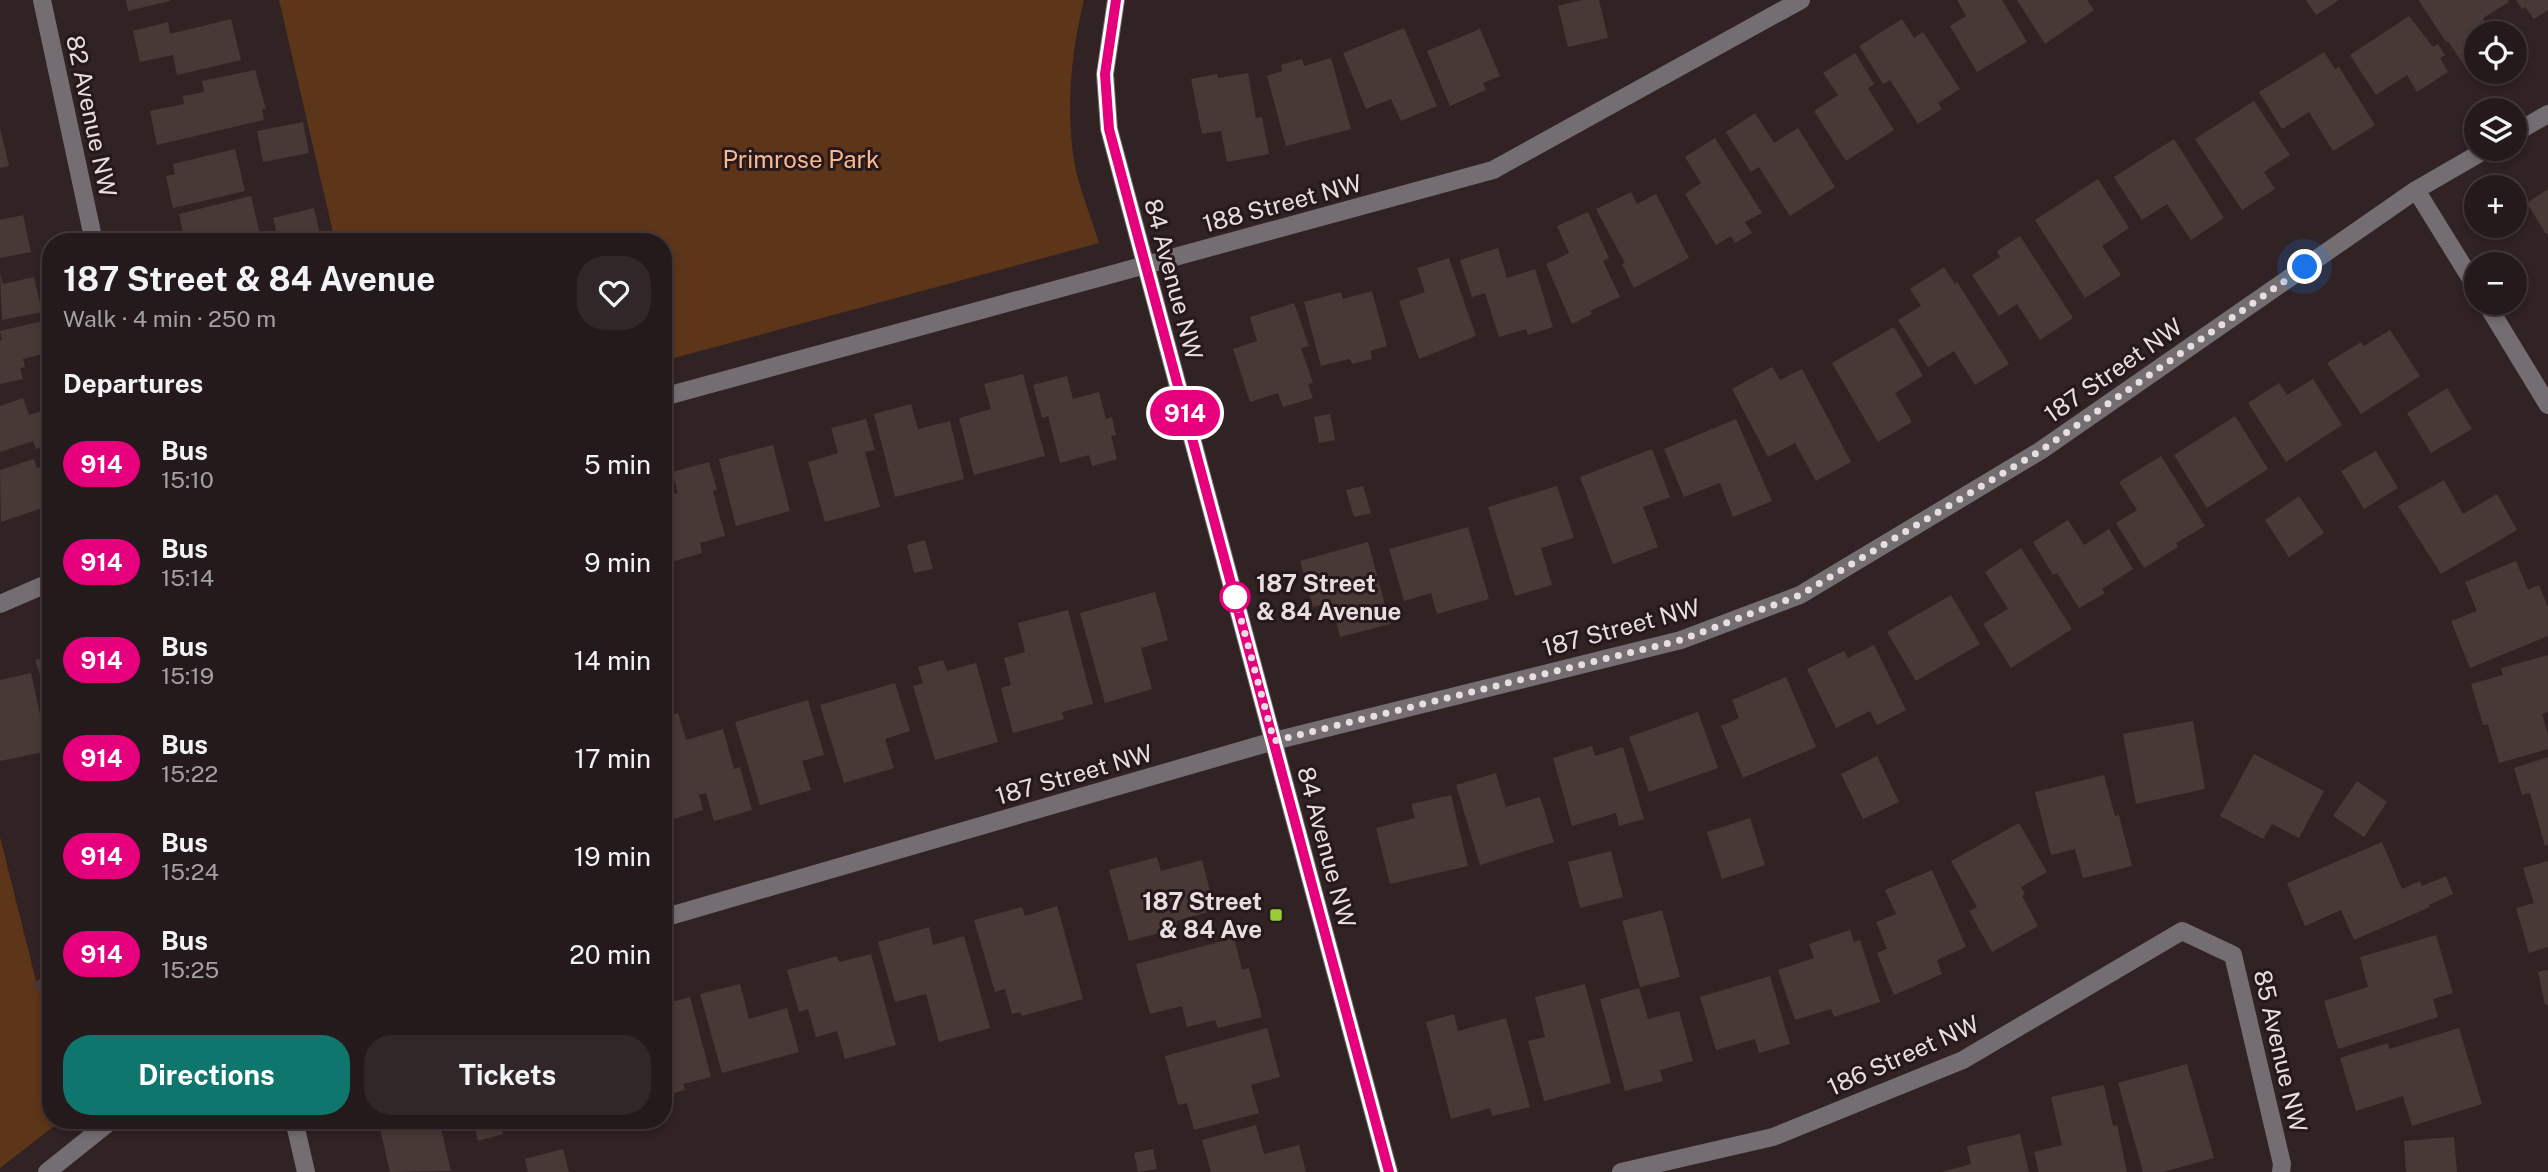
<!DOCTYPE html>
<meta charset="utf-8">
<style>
body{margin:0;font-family:"Public Sans",sans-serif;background:#312728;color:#f1f3f6;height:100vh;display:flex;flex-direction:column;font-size:26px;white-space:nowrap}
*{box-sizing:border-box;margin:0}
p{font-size:23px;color:#a3a1a3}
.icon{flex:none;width:38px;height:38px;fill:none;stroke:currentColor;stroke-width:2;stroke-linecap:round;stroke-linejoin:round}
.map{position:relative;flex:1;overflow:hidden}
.details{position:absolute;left:42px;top:233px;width:630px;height:896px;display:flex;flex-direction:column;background:#251a1b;border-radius:28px;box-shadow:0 4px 10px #0003,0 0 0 2px #42383a}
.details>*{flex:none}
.badge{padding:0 14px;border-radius:23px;font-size:24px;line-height:46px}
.controls{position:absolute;left:2464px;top:21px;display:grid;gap:14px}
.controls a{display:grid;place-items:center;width:63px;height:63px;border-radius:50%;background:#251a1b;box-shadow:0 4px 10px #0003,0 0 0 2px #42383a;font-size:35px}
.you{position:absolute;width:35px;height:35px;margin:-18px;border:5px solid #fff;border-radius:50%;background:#1a73e8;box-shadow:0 0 0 10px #1a73e833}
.map>.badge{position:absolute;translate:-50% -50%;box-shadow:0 0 0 4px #fff}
h2{padding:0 21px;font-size:26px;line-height:63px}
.round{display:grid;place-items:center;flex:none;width:74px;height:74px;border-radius:28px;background:#312728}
.headline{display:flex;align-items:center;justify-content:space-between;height:119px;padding:0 21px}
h1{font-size:33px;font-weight:700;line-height:52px}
.primary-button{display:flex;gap:14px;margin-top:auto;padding:14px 21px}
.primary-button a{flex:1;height:80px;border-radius:28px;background:#0f766e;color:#fff;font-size:28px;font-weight:700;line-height:80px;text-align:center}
.primary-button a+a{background:#312728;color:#f1f3f6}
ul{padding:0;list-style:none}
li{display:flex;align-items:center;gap:21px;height:98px;padding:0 21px}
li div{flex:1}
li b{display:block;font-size:26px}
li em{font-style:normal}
li .badge{min-width:77px;font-weight:700;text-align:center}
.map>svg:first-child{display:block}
</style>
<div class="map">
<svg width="2548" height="1172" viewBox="0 0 2548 1172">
<rect width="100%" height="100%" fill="#312224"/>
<path fill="#5d3518" d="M279 0H1084C1071 52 1066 107 1074 161 1079 188 1091 217 1099 243L663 361V242L335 241Z
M0 837 51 1041V1120H62L0 1168Z"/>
<path fill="#493936" d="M126 0H170V1L128 11Z
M1582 0H1599L1608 38 1568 47 1558 6Z
M1957 0H2002L2027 42 1977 72 1950 26 1966 16Z
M2017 0H2087L2094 10 2045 44Z
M2306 0H2339L2316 15Z
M2421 0H2508L2509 2 2483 18 2493 33H2476V64L2467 70 2448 41 2446 42 2419 1Z
M2516 0H2548V10L2534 19 2525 7 2522 9Z
M2409 16 2433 47 2438 44 2445 55 2440 58 2448 72 2417 92 2407 75 2376 95 2350 55Z
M231 19 241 60 177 75 173 55 140 62 133 31 168 22 170 34Z
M1902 19 1914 38 1923 32 1960 89 1938 103 1942 109 1918 124 1890 80 1883 84 1859 46Z
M1404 28 1437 106 1401 121 1391 99 1366 109 1343 53Z
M1480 29 1500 76 1483 83 1486 90 1450 106 1427 51Z
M2324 52 2335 69 2339 67 2375 125 2333 151 2309 112 2282 129 2259 92Z
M1855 53 1874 84 1868 88 1894 130 1846 161 1814 111 1838 95 1823 73Z
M1331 58 1351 129 1286 146 1267 76 1282 71 1281 65 1302 59 1304 66Z
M255 70 266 109H262L264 120 157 145 150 111 184 104 183 96 204 92 202 81Z
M1248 73 1256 118 1262 117 1269 154 1227 162 1221 131 1202 134 1191 79 1217 74 1218 78Z
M2254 101 2290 155 2264 172 2275 189 2242 210 2195 139Z
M1755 113 1774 143 1798 128 1835 187 1790 216 1759 167 1751 172 1726 132Z
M303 122 309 153 263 162 257 131Z
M0 128 9 166 0 168Z
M1715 138 1762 213 1745 222 1752 233 1735 243 1731 236 1716 245 1685 194 1701 183 1685 157Z
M2174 139 2224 218 2191 240 2167 204 2142 220 2114 177Z
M235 149 245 191 173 208 166 176 175 174 173 164Z
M2098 179 2129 228 2102 246 2121 275 2085 298 2035 220Z
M2548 189V233L2546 234 2527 203Z
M1631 192 1637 204 1656 194 1689 258 1634 288 1622 264 1625 263 1596 209Z
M251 196 261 239 249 242H185L179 214Z
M314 208 321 239 279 242 273 218Z
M1588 212 1609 258 1603 261 1620 297 1590 311 1592 314 1572 324 1546 264 1569 253 1557 226Z
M23 215 31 252 0 258V220Z
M2020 236 2073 318 2040 340 2017 304 1999 316 1972 275 2000 257 1997 251Z
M1498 248 1507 278 1535 269 1553 327 1528 335 1526 329 1499 337 1485 293 1472 297 1460 260Z
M1449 258 1476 336 1419 359 1399 301 1425 292 1417 268Z
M1944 267 1955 284 1957 282 2009 364 1975 385 1954 351 1928 367 1898 320 1921 306 1910 289Z
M0 273 3 284 34 277 42 312 2 320Z
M1372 291 1387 346 1370 351 1372 359 1352 364 1350 359 1321 366 1304 302 1341 292 1343 299Z
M1294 303 1309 346 1301 348 1313 383 1308 384 1313 398 1283 407 1278 393 1250 402 1233 349 1257 341 1250 317Z
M43 321 50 352 23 359 25 367 20 368 23 379 0 384V341L2 340 0 331Z
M1894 327 1923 376 1895 393 1912 422 1878 442 1832 363Z
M2390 330 2420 376 2361 414 2327 363 2361 342 2364 346Z
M1772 367 1780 380 1802 369 1851 462 1816 481 1795 443 1768 457 1732 389Z
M1023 374 1045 456 974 475 959 418 991 409 984 384Z
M1067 376 1073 399 1099 392 1106 419 1112 417 1116 435 1111 436 1117 459 1092 466 1089 455 1060 463 1048 416 1042 418 1033 385Z
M2313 379 2342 425 2286 462 2248 403 2279 383 2287 395Z
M2447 388 2472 429 2431 453 2407 413Z
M23 398 29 415 51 408V445L36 449 33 441 0 452V406Z
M911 404 918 429 950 421 964 479 895 497 874 414Z
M1330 414 1335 440 1319 443 1314 417Z
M2235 416 2268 469 2207 508 2174 455Z
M866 419 875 450 865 452 880 507 825 522 808 462 838 453 831 428Z
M1736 419 1772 501 1733 517 1720 483 1684 497 1664 449Z
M773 445 790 511 736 526 719 459Z
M1652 449 1670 497 1643 507 1658 547 1613 564 1580 477Z
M2376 451 2398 488 2364 509 2341 471Z
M2161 456 2205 526 2176 543 2178 547 2144 568 2116 523 2137 510 2119 482Z
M34 459 37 468 51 463V505L1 522 0 470Z
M709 462 717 490 713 491 725 536 700 543 702 553 671 562 663 535V497L678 493 672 472Z
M2444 480 2463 514 2497 494 2517 530 2441 574 2398 506Z
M1363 486 1371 513 1354 517 1346 490Z
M1557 486 1574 538 1541 548 1552 585 1515 596 1488 507Z
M2299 496 2324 533 2289 557 2265 520Z
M2068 520 2084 545 2109 529 2133 569 2102 589 2105 593 2079 608 2057 573 2053 575 2033 542Z
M1468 527 1489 599 1437 614 1431 593 1404 601 1389 549Z
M925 540 933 569 914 573 907 545Z
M1368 542 1390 624 1340 637 1331 602 1313 607 1300 561Z
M2021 548 2072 629 2011 668 1983 624 2008 609 1985 572Z
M2516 561 2528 590 2539 585 2548 607V636L2470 668 2451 621 2477 611 2465 582Z
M1155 592 1168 640 1141 648 1152 689 1105 703 1080 613Z
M1951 595 1980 644 1916 681 1887 632Z
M1068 610 1093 704 1062 712 1064 719 1013 733 1001 688 1011 685 1004 658 1025 652 1018 623Z
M1874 645 1906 710 1877 725 1870 711 1836 728 1807 669 1844 651 1848 658Z
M2548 655V712L2542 714 2548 734V749L2499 763 2488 724 2483 725 2471 684 2503 675 2501 668Z
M51 656V706H50L35 660Z
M943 660 947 671 976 663 998 742 935 760 913 686 923 683 918 667Z
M31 673 48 751 0 761V680Z
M1786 677 1816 747 1743 778 1721 726 1739 718 1732 700Z
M895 683 910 731 885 739 894 768 844 783 820 705Z
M808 700 824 755 802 761 811 790 760 805 735 722Z
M1698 712 1718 768 1649 792 1629 737Z
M678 713 686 740 723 729 734 769 740 767 752 810 714 821 706 793 699 795 703 810 673 819 663 782V718Z
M2193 721 2205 789 2136 804 2123 734Z
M1592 746 1595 756 1623 747 1644 819 1619 826 1616 813 1572 826 1553 758Z
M2254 754 2324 791 2299 838 2272 824 2263 839 2220 816Z
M1877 756 1899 802 1863 819 1841 774Z
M2548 757V845L2545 846 2530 793 2522 795 2514 768Z
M1496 773 1506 807 1540 797 1554 842 1480 865 1456 785Z
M2104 775 2115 816 2119 815 2132 866 2083 878 2075 849 2051 855 2035 792Z
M2357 781 2387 802 2364 837 2333 816Z
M1451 795 1468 866 1390 884 1376 828 1415 818 1411 804Z
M1750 818 1765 865 1722 879 1707 832Z
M2019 823 2047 872 2021 887 2025 894 2022 896 2038 926 1992 952 1969 911 1977 907 1951 861Z
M2382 842 2402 889 2420 881 2422 886 2446 876 2453 894 2429 905 2430 907 2354 940 2341 910 2305 926 2287 883Z
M1611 851 1623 897 1580 908 1568 862Z
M1157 857 1161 871 1202 860 1215 910 1176 921 1178 928 1129 941 1109 870Z
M2548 861V947L2529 953 2516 908 2534 903 2523 868Z
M1932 870 1966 947 1937 960 1942 974 1894 995 1877 953 1887 949 1876 922 1896 914 1885 890Z
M1057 906 1083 999 1022 1016 1020 1012 1012 1014 1005 989 995 992 974 920 1022 907 1025 916Z
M1662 910 1680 977 1640 987 1622 921Z
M929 927 933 945 964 936 990 1028 939 1042 926 994 895 1002 878 942Z
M1850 930 1854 942 1860 940 1880 1002 1834 1017 1831 1009 1795 1020 1778 970 1814 958 1809 944Z
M2436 935 2453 993 2433 999 2438 1017 2338 1049 2324 1001 2368 987 2360 957Z
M1234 938 1242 970 1249 968 1262 1017 1218 1028 1215 1020 1187 1027 1182 1006 1150 1014 1136 964Z
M871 954 896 1045 845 1059 837 1031 816 1037 808 1009 799 1012 787 970 837 956 839 962Z
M2548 970V1005H2545L2538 972Z
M51 971V1011L32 984Z
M1770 976 1790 1044 1759 1053 1755 1039 1716 1050 1700 997Z
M740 984 749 1019 787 1008 799 1052 722 1073 700 994Z
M1585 984 1611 1083 1544 1101 1528 1041 1545 1037 1535 997Z
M1639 988 1648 1019 1679 1011 1693 1061 1660 1070 1663 1081 1625 1091 1600 999Z
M690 997 711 1077 683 1084 685 1090 663 1096V1004Z
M1454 1014 1458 1031 1506 1018 1530 1107 1492 1116 1490 1108 1451 1119 1426 1022Z
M1267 1028 1280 1077 1251 1085 1259 1113 1194 1130 1187 1103 1178 1105 1165 1056Z
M2459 1028 2482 1104 2412 1126 2403 1096 2356 1111 2340 1058 2388 1043 2389 1049Z
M2187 1064 2214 1158 2163 1172H2143L2118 1083Z
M2104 1085 2113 1126 2117 1125 2127 1172H2039L2034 1152 2062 1145 2051 1097Z
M378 1120H439L451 1171 390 1172Z
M473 1120H500L503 1134 478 1141Z
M1256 1125 1264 1154 1299 1145 1306 1172H1211L1202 1140Z
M2020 1134 2029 1172H1942L1971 1164 1967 1146Z
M2454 1137 2457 1172H2406L2404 1141Z
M563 1149 569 1172H528L525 1159Z
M1153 1149 1157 1169 1138 1172 1134 1153Z"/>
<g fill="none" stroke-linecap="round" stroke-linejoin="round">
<path stroke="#746d71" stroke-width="18" d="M42 0 94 242
M1116 0 1105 74 1109 129 1389 1172
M2515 133 2548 114
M2416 190 2476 287
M2486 303 2548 405
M663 397 1493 170 1801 0
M0 604 51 582
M663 918 1274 741 1681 640 1800 595 2040 451 2416 190 2487 149
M294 1120 306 1172
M47 1172 112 1120
M1621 1172 1773 1137 1963 1060 2182 931 2233 955 2282 1164 2281 1172"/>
</g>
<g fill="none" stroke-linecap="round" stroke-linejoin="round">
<defs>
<path id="line" d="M1116 0 1105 74 1109 129 1389 1172"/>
</defs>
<use href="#line" stroke="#fff" stroke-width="16"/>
<use href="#line" stroke="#e6007e" stroke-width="10"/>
<path stroke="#e8dedf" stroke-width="7" stroke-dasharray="0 12.6" d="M1235 597 1274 741 1681 640 1800 595 2040 451 2305 267"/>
</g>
<circle fill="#fff" stroke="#e6007e" stroke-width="3.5" cx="1235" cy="597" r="14"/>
<rect fill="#97cc38" stroke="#27181b" stroke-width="2.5" x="1269" y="908" width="14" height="14" rx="3.5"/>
<g text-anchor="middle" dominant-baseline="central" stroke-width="6" stroke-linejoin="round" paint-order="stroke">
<g font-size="24" fill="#e8dedf" stroke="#27181b">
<text transform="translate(92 116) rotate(78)">82 Avenue NW</text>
<text transform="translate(1282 203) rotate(-15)">188 Street NW</text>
<text transform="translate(1174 279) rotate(75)">84 Avenue NW</text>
<text transform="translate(2113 370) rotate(-35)">187 Street NW</text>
<text transform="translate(1621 627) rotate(-15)">187 Street NW</text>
<text transform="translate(1074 774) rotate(-16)">187 Street NW</text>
<text transform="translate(1327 847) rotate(75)">84 Avenue NW</text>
<text transform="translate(2281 1051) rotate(77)">85 Avenue NW</text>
<text transform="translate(1903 1055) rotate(-24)">186 Street NW</text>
</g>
<g font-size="24" fill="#f7b990" stroke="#27181b">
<text x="801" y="159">Primrose Park</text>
</g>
<g font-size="24" font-weight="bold" fill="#e8dedf" stroke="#27181b" text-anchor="start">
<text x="1256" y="583">187 Street<tspan x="1256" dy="28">&amp; 84 Avenue</tspan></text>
</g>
<g font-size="24" font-weight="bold" fill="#e8dedf" stroke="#27181b" text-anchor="end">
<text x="1262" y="901">187 Street<tspan x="1262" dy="28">&amp; 84 Ave</tspan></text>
</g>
</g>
</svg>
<div class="controls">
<a><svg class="icon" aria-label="locate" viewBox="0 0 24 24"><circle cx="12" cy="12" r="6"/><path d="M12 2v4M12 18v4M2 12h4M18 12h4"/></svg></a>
<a><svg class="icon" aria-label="layers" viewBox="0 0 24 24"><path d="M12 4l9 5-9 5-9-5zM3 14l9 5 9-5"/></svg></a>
<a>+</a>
<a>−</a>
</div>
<div class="you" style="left:2305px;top:267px"></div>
<b class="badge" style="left:1185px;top:413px;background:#e6007e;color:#fff">914</b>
<section class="details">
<div class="headline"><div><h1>187 Street &amp; 84 Avenue</h1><p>Walk · 4 min · 250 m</p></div><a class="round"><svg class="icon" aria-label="heart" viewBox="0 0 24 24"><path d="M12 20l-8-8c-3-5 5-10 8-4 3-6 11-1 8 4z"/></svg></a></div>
<h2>Departures</h2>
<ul>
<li><span class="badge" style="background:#e6007e;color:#fff">914</span><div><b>Bus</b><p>15:10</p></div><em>5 min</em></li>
<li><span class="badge" style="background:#e6007e;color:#fff">914</span><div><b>Bus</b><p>15:14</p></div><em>9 min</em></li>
<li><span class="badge" style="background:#e6007e;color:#fff">914</span><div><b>Bus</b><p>15:19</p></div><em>14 min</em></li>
<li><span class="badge" style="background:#e6007e;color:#fff">914</span><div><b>Bus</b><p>15:22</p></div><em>17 min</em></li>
<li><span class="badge" style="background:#e6007e;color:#fff">914</span><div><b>Bus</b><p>15:24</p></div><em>19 min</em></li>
<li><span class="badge" style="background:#e6007e;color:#fff">914</span><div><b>Bus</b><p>15:25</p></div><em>20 min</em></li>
</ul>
<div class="primary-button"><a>Directions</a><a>Tickets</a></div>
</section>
</div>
